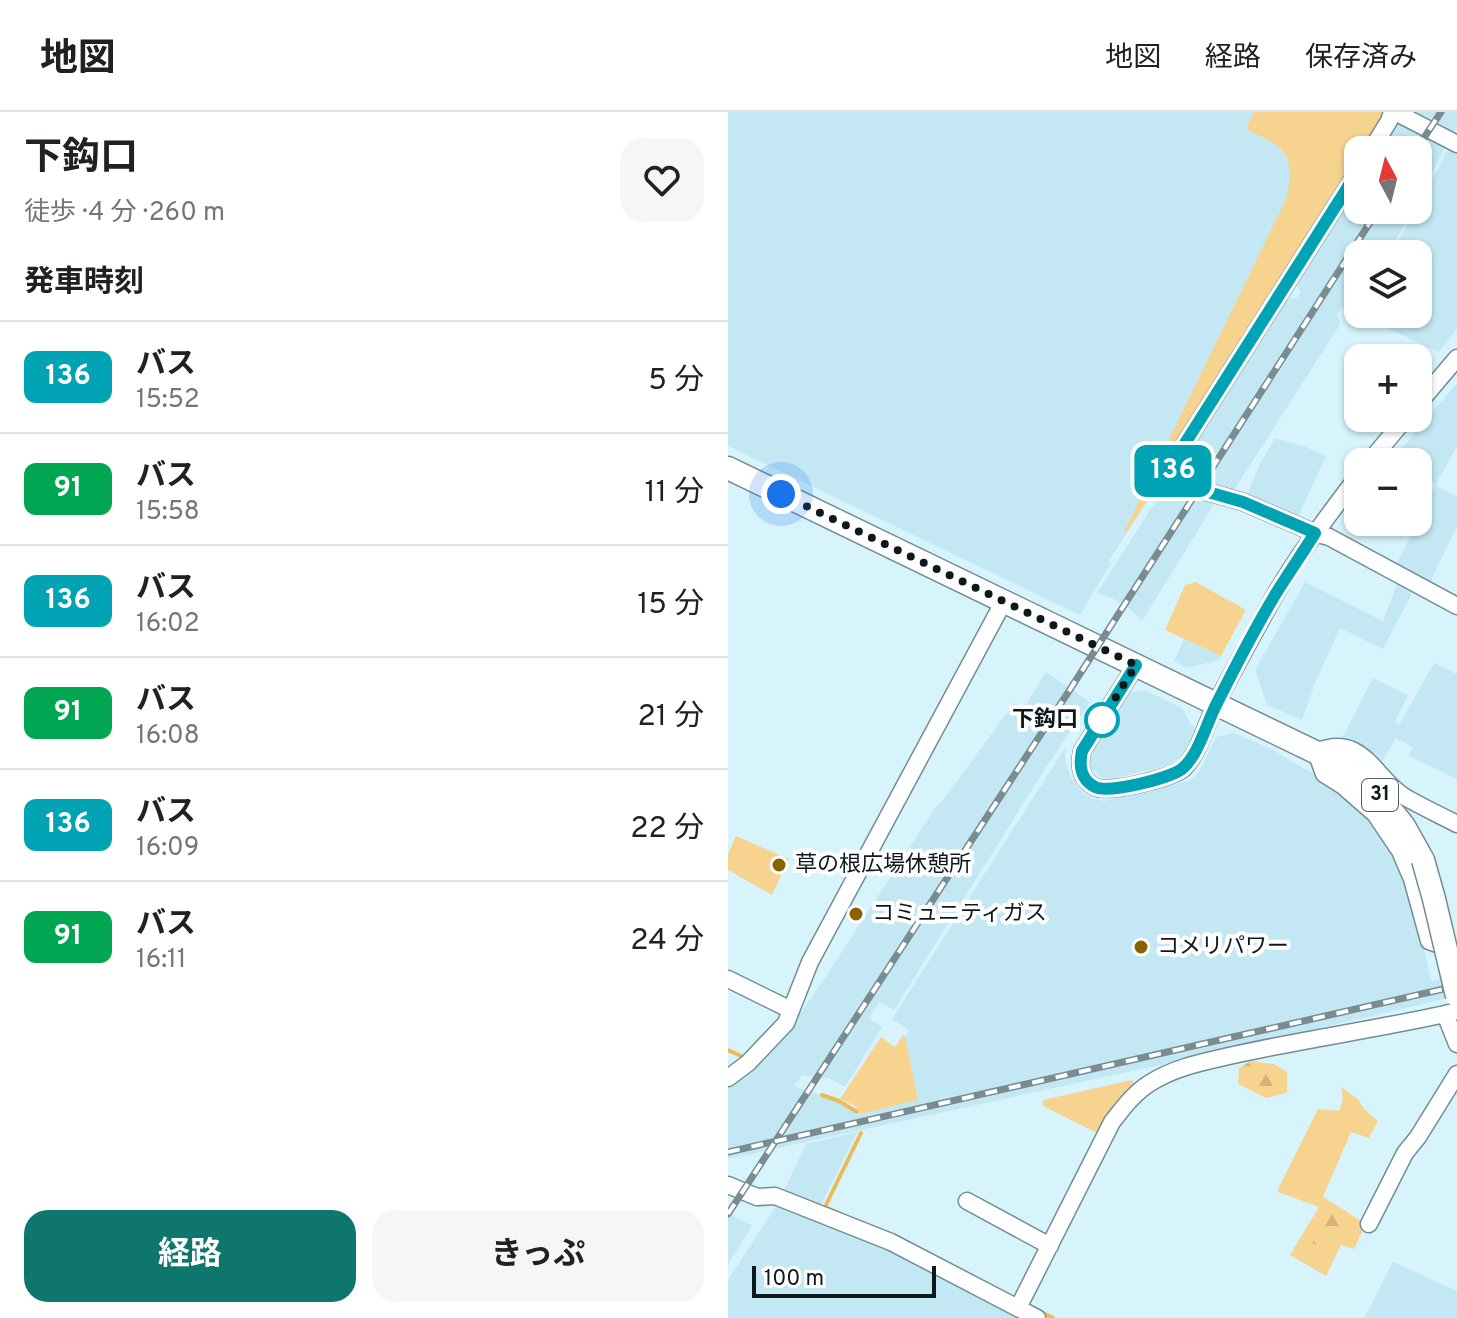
<!DOCTYPE html>
<html lang="ja">
<meta charset="utf-8">
<style>
body{margin:0;font-family:Overpass,"Noto Sans JP",sans-serif;background:#f6f6f6;color:#202124;height:100vh;display:flex;flex-direction:column;font-size:30px;white-space:nowrap}
*{box-sizing:border-box;margin:0}
p{font-size:26px;color:#757577}
.icon{flex:none;width:44px;height:44px;fill:none;stroke:currentColor;stroke-width:2;stroke-linecap:round;stroke-linejoin:round}
.map{position:relative;flex:1;overflow:hidden}
.sheet{display:flex;flex-direction:column;background:#fff;width:728px}
.sheet>*{flex:none}
.badge{padding:0 16px;border-radius:12px;font-size:28px;line-height:52px}
.needle{width:52px;rotate:353deg}
.controls{position:absolute;left:616px;top:24px;display:grid;gap:16px}
.controls a{display:grid;place-items:center;width:88px;height:88px;border-radius:16px;background:#fff;box-shadow:0 2px 6px #0004;font-size:40px}
.scale{position:absolute;left:24px;bottom:20px;width:184px;box-sizing:border-box;padding-left:8px;border:4px solid #0e181b;border-top:0;font-size:22px;line-height:28px;white-space:nowrap;color:#0e181b;-webkit-text-stroke:6px #fff;paint-order:stroke}
.you{position:absolute;width:40px;height:40px;margin:-20px;border:6px solid #fff;border-radius:50%;background:#1a73e8;box-shadow:0 0 0 12px #1a73e833}
.map>.badge{position:absolute;translate:-50% -50%;box-shadow:0 0 0 4px #fff}
h2{padding:0 24px;font-size:30px;line-height:72px}
.round{display:grid;place-items:center;flex:none;width:84px;height:84px;border-radius:24px;background:#f6f6f6}
.summary{display:flex;align-items:center;justify-content:space-between;height:136px;padding:0 24px}
h1{font-size:38px;font-weight:700;line-height:60px}
.primary-button{display:flex;gap:16px;margin-top:auto;padding:16px 24px}
.primary-button a{flex:1;height:92px;border-radius:24px;background:#0f766e;color:#fff;font-size:32px;font-weight:700;line-height:92px;text-align:center}
.primary-button a+a{background:#f6f6f6;color:#202124}
ul{padding:0;list-style:none}
li{display:flex;align-items:center;gap:24px;height:112px;padding:0 24px;border-top:2px solid #e0e0e0}
li div{flex:1}
li b{display:block;font-size:30px}
li em{font-style:normal}
li .badge{min-width:88px;font-weight:700;text-align:center}
header{display:flex;align-items:center;gap:48px;box-sizing:border-box;height:112px;padding:0 40px;background:#fff;border-bottom:2px solid #e0e0e0}
header strong{font-size:38px}
nav{display:flex;gap:44px;margin-inline-start:auto;font-size:28px}
main{display:flex;flex:1;min-height:0}
.map>svg:first-child{display:block}
</style>
<header>
<strong>地図</strong>
<nav><a>地図</a><a>経路</a><a>保存済み</a></nav>
</header>
<main>
<section class="sheet">
<div class="summary"><div><h1>下鈎口</h1><p>徒歩 · 4 分 · 260 m</p></div><a class="round"><svg class="icon" aria-label="heart" viewBox="0 0 24 24"><path d="M12 20l-8-8c-3-5 5-10 8-4 3-6 11-1 8 4z"/></svg></a></div>
<h2>発車時刻</h2>
<ul>
<li><span class="badge" style="background:#00a3b4;color:#fff">136</span><div><b>バス</b><p>15:52</p></div><em>5 分</em></li>
<li><span class="badge" style="background:#00a651;color:#fff">91</span><div><b>バス</b><p>15:58</p></div><em>11 分</em></li>
<li><span class="badge" style="background:#00a3b4;color:#fff">136</span><div><b>バス</b><p>16:02</p></div><em>15 分</em></li>
<li><span class="badge" style="background:#00a651;color:#fff">91</span><div><b>バス</b><p>16:08</p></div><em>21 分</em></li>
<li><span class="badge" style="background:#00a3b4;color:#fff">136</span><div><b>バス</b><p>16:09</p></div><em>22 分</em></li>
<li><span class="badge" style="background:#00a651;color:#fff">91</span><div><b>バス</b><p>16:11</p></div><em>24 分</em></li>
</ul>
<div class="primary-button"><a>経路</a><a>きっぷ</a></div>
</section>
<div class="map">
<svg width="729" height="1206" viewBox="0 0 729 1206">
<defs>
<pattern id="forest-firs" width="22" height="20" patternUnits="userSpaceOnUse" patternTransform="scale(2)"><rect width="22" height="20" fill="#f7d390"/><path d="M5 1l3.5 6h-7zM16 11l3.5 6h-7z" fill="#d3b47c"/></pattern>
</defs>
<rect width="100%" height="100%" fill="#d7f4fd"/>
<path fill="#c3e8f4" d="M0 0H654L630 38V49L433 356 438 360 381 449 383 451 352 503 0 334Z
M682 0H729V15L725 22 693 3Z
M671 9 684 19 702 29 718 34 690 87V38H653Z
M721 36 729 41V217L711 240 626 201 630 194V202H690V142H663L687 98H690V93Z
M630 73V98H684L668 128 659 142H630V187L624 195 612 196 609 203 612 210 611 214 506 378 493 377 465 360 450 355 558 187 569 186 573 180 569 175 568 170Z
M729 271V334L708 372 709 375 729 384V414L702 471 668 453 708 372 690 362V350L663 349Z
M547 326 578 335 598 344 569 407 518 385 532 352Z
M444 364 471 389 475 386 488 389 414 509 403 498 384 486 369 481Z
M577 470 655 509 669 472 684 481 655 537 612 516 587 571 574 608 539 593 527 558Z
M456 527 493 544 491 548 460 556 446 549Z
M706 551 729 562V667L681 644 685 635 668 626 652 653 614 626 645 566 680 583 667 610 671 613Z
M318 560 362 590 315 660 166 898 151 890 141 906 154 915 117 975 100 966 74 963 66 974 111 990 125 998 128 1003 190 988 177 925 181 918 164 907 337 636 338 650 342 664 354 680 363 686 376 689 457 670 465 666 472 658 488 625 506 621 541 636 600 670 639 703 667 742 679 772 690 809 703 869 729 864V884L446 950 0 1047V974L23 956 69 906 97 866 209 693 213 691 286 591 296 596Z
M417 578 454 596 463 613 467 614 454 645 442 653 384 667 373 665 363 657 361 643 365 635 401 580Z
M129 1020 93 1093 56 1078 78 1032Z
M50 1091 171 1141 296 1206H0V1168Z
M0 1101 24 1114 0 1152Z
M665 1150 729 1179V1206H636Z"/>
<path fill="#f7d390" d="M526 0H654L656 1 637 38H630V49L433 356 438 360 398 421 396 420 559 85C567 39 557 36 518 17Z
M468 470 518 498 493 544 437 518 457 473Z
M8 724 61 747 44 783 0 758V742Z
M175 923 177 925 190 988 133 1002 127 994 112 987 153 925 167 935Z
M404 968 406 972 386 994V997L371 1022 315 994V988Z
M613 975 630 987 636 997 650 1009 641 1026 623 1020 595 1085 638 1112 626 1137 613 1133 598 1164 562 1143 591 1095 550 1080V1077L590 997 611 999 615 987Z"/>
<path fill="url(#forest-firs)" d="M523 949 546 952 559 960V981L538 986 510 972 511 956Z
M601 1101 627 1117 618 1126 607 1142 584 1131Z"/>
<g fill="none" stroke-linecap="round" stroke-linejoin="round">
<path stroke="#ebbb5a" stroke-width="4" d="M0 938 13 944
M94 983 111 989 129 1000
M113 1102 97 1095 133 1021
M313 1200 325 1206"/>
<defs>
<path id="minor" d="M667 0 729 32
M643 38 661 9 664 0
M630 59 442 355 480 380 515 390 587 421 601 425 729 494
M690 292 729 246
M641 350 678 306
M408 553 354 639C351 653 352 667 367 675 380 682 443 666 455 657 470 643 479 610 488 592 506 557 525 523 543 490 568 445 600 404 630 364
M723 837 701 829 684 767 672 739 647 702 615 674 596 662 588 640C635 620 646 666 677 685 694 695 712 703 729 712
M0 867 63 898
M729 899 717 902 729 932
M0 966 20 951 58 911 82 850 276 489
M0 1073 29 1085 47 1084 163 1130 309 1206
M239 1089 322 1134
M641 1112 677 1041 690 1025 729 962
M290 1196 384 1010C395 996 406 981 422 971 449 954 480 949 510 942 579 927 649 917 717 902"/>
<path id="major" d="M0 356 616 654 648 679 676 714 695 748"/>
</defs>
<use href="#minor" stroke="#738d95" stroke-width="19"/>
<use href="#major" stroke="#738d95" stroke-width="25"/>
<use href="#minor" stroke="#fff" stroke-width="16"/>
<use href="#major" stroke="#fff" stroke-width="22"/>
<defs>
<path id="rail" d="M688 38 713 0
M0 1040 729 874
M0 1102 341 579 650 98"/>
</defs>
<use href="#rail" stroke="#788c92" stroke-width="7"/>
<use href="#rail" stroke="#fff" stroke-width="4" stroke-dasharray="12" stroke-linecap="butt"/>
<defs>
<path id="major-bridge" d="M695 748 706 787 729 884"/>
</defs>
<use href="#major-bridge" stroke="#738d95" stroke-width="25" stroke-linecap="butt"/>
<use href="#major-bridge" stroke="#fff" stroke-width="22"/>
</g>
<g fill="none" stroke-linecap="round" stroke-linejoin="round">
<defs>
<path id="line" d="M408 553 354 639C351 653 352 667 367 675 380 682 444 666 455 656 471 642 479 610 489 591 507 555 526 518 547 483 560 462 574 442 587 421L515 390 480 380 442 355 630 59"/>
</defs>
<use href="#line" stroke="#fff" stroke-width="18"/>
<use href="#line" stroke="#00a3b4" stroke-width="12"/>
<path stroke="#0e181b" stroke-width="8" stroke-dasharray="0 14.4" d="M53 382 408 553 369 615 374 608"/>
</g>
<circle fill="#fff" stroke="#00a3b4" stroke-width="4" cx="374" cy="608" r="16"/>
<g fill="#896300" stroke="#fff" stroke-width="3">
<circle cx="51" cy="753" r="8"/>
<circle cx="128" cy="802" r="8"/>
<circle cx="413" cy="835" r="8"/>
</g>
<g text-anchor="middle" dominant-baseline="central" stroke-width="8" stroke-linejoin="round" paint-order="stroke">
<rect fill="#fff" stroke="#565d5f" stroke-width="2" x="634" y="667" width="36" height="32" rx="6"/>
<g font-size="20" font-weight="bold" fill="#0e181b">
<text x="652" y="683">31</text>
</g>
<g font-size="22" font-weight="bold" fill="#0e181b" stroke="#fff" text-anchor="end">
<text x="350" y="608">下鈎口</text>
</g>
<g font-size="22" fill="#0e181b" stroke="#fff" text-anchor="start">
<text x="67" y="753">草の根広場休憩所</text>
<text x="144" y="802">コミュニティガス</text>
<text x="429" y="835">コメリパワー</text>
</g>
</g>
</svg>
<div class="controls">
<a><svg class="needle" viewBox="-14 -14 28 28"><path d="M0-13l5 13h-10z" fill="#e53935"/><path d="M0 13l5-13h-10z" fill="#757577"/></svg></a>
<a><svg class="icon" aria-label="layers" viewBox="0 0 24 24"><path d="M12 4l9 5-9 5-9-5zM3 14l9 5 9-5"/></svg></a>
<a>+</a>
<a>−</a>
</div>
<div class="scale">100 m</div>
<div class="you" style="left:53px;top:382px"></div>
<b class="badge" style="left:445px;top:359px;background:#00a3b4;color:#fff">136</b>
</div>
</main>
